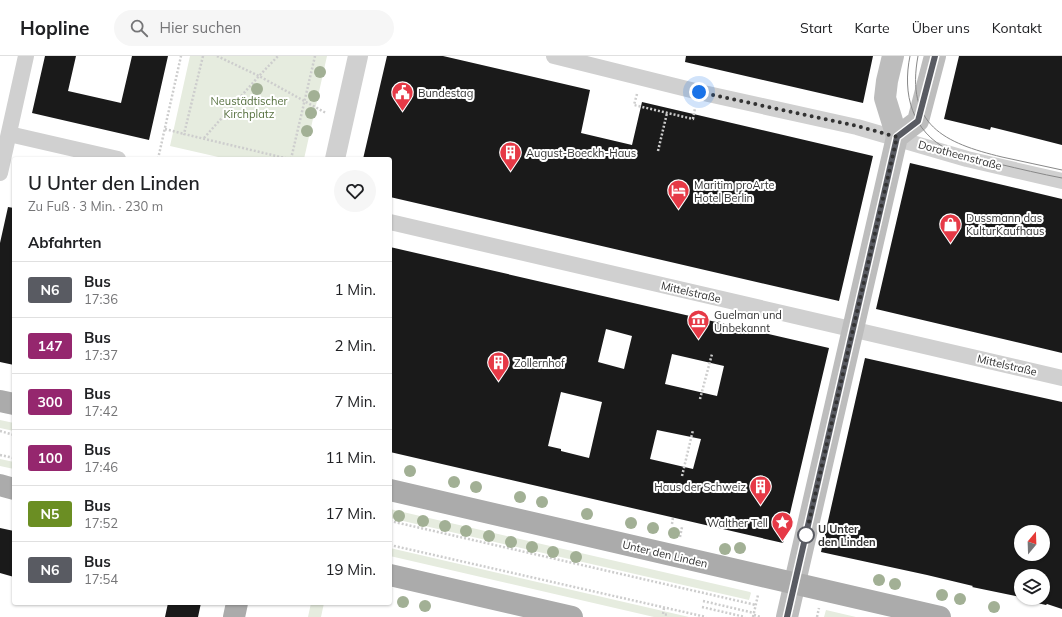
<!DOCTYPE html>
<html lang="de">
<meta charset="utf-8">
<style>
body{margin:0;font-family:Mulish,sans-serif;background:#f6f6f6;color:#202124;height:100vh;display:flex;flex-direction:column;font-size:15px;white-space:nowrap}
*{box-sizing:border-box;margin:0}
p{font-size:13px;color:#757577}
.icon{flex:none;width:22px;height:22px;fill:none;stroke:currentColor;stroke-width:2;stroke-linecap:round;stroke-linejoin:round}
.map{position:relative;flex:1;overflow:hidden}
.sheet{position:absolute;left:12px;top:101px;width:380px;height:448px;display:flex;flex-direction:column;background:#fff;border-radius:4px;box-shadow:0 1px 3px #0004}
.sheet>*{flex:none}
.badge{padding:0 8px;border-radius:3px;font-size:14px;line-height:26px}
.needle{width:26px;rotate:19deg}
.fabs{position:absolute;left:1014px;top:469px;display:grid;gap:8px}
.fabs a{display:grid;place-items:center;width:36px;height:36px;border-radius:50%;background:#fff;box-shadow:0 1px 3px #0004;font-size:20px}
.you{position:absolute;width:20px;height:20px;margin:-10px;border:3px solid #fff;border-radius:50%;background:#1a73e8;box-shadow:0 0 0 6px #1a73e833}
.map>.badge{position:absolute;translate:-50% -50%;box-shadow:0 0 0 2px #fff}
h2{padding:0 16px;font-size:15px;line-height:36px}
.round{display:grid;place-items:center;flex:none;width:42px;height:42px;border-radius:21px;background:#f6f6f6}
.head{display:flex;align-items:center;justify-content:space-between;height:68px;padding:0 16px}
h1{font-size:19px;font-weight:600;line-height:30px}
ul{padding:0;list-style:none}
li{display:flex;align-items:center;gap:12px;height:56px;padding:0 16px;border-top:1px solid #e0e0e0}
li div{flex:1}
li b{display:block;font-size:15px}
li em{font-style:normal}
li .badge{min-width:44px;font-weight:700;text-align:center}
header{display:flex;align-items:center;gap:24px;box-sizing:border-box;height:56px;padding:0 20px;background:#fff;border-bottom:1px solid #e0e0e0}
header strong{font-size:19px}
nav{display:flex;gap:22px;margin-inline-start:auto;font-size:14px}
.search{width:280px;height:36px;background:#f6f6f6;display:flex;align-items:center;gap:10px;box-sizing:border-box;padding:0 14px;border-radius:22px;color:#757577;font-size:15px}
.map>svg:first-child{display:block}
</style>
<header>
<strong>Hopline</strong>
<div class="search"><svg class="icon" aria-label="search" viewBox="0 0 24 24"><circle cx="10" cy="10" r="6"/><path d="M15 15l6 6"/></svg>Hier suchen</div>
<nav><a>Start</a><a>Karte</a><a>Über uns</a><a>Kontakt</a></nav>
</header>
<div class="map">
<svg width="1062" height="561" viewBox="0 0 1062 561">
<rect width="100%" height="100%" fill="#fff"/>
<path fill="#e6ecdf" d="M190 0H327L304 103H227L170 90Z
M0 364 14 367V375L0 372Z
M0 403 14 406V413L0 410Z
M390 453 750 536 751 537 749 544 390 462Z
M390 492 689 561H654L390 500Z
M311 547H324L321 561H308Z
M826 554 856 561H824Z"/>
<path fill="#1a1a1a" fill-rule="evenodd" d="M45 0H76L68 35 121 47 132 0H168L149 84 32 57Z
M387 0H443L590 34 581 77 632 89 642 46 873 100 839 245 390 141V103H363Z
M686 0H873L863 47 685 6Z
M959 0H1062V89L991 71 990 74 944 63Z
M910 107 1062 143V297L876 253Z
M8 151 14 152V309L0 306V187Z
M390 191 829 292 783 487 390 396ZM606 273 632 280 624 313 598 306ZM672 298 724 310 717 340 665 328ZM561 336 602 346 589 402 561 395V393L548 390ZM657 374 701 383 693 413 650 403Z
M865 302 1062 346V553L1047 548 1046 549 1019 543 1020 541 972 531 973 530 927 519 821 496ZM1021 476H1043V498H1021ZM1021 520H1043V542H1021Z
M0 472 14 475V521L0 517Z
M168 547H201L198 561H165Z"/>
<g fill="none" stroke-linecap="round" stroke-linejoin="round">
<path stroke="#cdcdcd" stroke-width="2.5" stroke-dasharray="2 2" stroke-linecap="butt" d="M203 0 184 78 289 103
M217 0 259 20 326 57
M637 38 634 49 693 63 695 52
M165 73 184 78
M204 82 259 20 278 0
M658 95 667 57
M158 103 181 0
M291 103 315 0
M719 267 721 260
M700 343 712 298
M0 375 14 379
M0 399 14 402
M682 420 693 374
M390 465 756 549
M672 468 673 461
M680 481 682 471
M390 489 706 561
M703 545 754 557
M702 551 745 561
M664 552 663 558 668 559
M754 559 761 561
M753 561 758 539
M817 561 819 552"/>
<path stroke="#d0d0d0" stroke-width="16" d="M554 0 699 36 857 71 967 103 1062 125
M9 78 118 103
M0 117 26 0
M390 166 1062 322"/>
<path stroke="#d0d0d0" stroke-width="20" d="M335 103 358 0"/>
<path stroke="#bdbdbd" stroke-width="22" d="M897 81 918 65 935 0
M787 561 897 81 885 42 887 25 893 0"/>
<path stroke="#ababab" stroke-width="22" d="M0 345 14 348
M0 429 14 433
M390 434 940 561
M390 519 572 561
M234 561 237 547"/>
<path stroke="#888" stroke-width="1" d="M910 0C902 38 912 76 949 94 965 101 983 104 999 108 1020 113 1041 118 1062 122
M918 0C905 69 944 87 1002 101 1022 105 1042 110 1062 114"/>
</g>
<g fill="#a2b095">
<circle cx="320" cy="16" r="6"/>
<circle cx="257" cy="33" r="6"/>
<circle cx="314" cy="40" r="6"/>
<circle cx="311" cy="57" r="6"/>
<circle cx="307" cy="75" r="6"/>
<circle cx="410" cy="415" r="6"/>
<circle cx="454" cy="426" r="6"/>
<circle cx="476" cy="431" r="6"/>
<circle cx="520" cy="441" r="6"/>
<circle cx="542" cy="446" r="6"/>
<circle cx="587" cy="458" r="6"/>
<circle cx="399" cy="460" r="6"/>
<circle cx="423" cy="465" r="6"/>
<circle cx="631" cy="467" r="6"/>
<circle cx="445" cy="470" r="6"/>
<circle cx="653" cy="472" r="6"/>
<circle cx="466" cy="475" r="6"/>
<circle cx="674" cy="477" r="6"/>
<circle cx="489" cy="480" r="6"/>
<circle cx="511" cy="486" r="6"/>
<circle cx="532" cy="491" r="6"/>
<circle cx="740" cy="492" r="6"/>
<circle cx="725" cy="493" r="6"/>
<circle cx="553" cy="496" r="6"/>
<circle cx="576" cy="501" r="6"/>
<circle cx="879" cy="524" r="6"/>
<circle cx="895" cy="528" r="6"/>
<circle cx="942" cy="539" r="6"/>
<circle cx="960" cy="543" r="6"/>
<circle cx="403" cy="546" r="6"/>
<circle cx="425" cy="550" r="6"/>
<circle cx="994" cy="551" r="6"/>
</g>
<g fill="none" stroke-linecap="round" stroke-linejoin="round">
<defs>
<path id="line" d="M787 561 897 81 918 65 935 0"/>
</defs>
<use href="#line" stroke="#fff" stroke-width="9"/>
<use href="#line" stroke="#595b62" stroke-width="6"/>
<path stroke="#333" stroke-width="4" stroke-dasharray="0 7.2" d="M699 36 857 70 897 81 806 479"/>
</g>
<defs>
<symbol id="civic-pin" viewBox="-11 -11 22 30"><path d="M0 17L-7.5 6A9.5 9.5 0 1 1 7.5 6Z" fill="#e63946" stroke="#fff"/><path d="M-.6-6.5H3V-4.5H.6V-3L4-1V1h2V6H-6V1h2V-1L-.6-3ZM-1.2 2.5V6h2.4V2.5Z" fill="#fff"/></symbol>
<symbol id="building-pin" viewBox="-11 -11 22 30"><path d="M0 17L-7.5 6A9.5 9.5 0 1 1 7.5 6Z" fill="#e63946" stroke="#fff"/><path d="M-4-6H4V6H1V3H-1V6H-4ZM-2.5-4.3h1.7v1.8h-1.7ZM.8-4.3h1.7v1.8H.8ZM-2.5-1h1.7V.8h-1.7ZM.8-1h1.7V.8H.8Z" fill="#fff"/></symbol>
<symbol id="hotel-pin" viewBox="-11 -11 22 30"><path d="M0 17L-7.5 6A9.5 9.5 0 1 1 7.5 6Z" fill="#e63946" stroke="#fff"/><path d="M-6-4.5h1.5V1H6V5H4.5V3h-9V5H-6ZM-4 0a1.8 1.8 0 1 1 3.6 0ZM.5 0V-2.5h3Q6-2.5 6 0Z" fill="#fff"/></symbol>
<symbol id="shop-pin" viewBox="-11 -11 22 30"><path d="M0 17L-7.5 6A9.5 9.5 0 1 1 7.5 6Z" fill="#e63946" stroke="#fff"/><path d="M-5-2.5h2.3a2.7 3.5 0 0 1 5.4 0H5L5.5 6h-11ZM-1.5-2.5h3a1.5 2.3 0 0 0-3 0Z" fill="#fff"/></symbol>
<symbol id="museum-pin" viewBox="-11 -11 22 30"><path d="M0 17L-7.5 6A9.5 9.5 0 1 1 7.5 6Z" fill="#e63946" stroke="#fff"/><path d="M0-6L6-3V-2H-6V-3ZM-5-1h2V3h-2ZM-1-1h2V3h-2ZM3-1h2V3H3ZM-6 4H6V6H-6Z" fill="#fff"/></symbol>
<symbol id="sight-pin" viewBox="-11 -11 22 30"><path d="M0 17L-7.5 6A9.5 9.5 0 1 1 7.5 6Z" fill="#e63946" stroke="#fff"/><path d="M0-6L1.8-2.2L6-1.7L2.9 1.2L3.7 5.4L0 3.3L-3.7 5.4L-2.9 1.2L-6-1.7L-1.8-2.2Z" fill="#fff"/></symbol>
</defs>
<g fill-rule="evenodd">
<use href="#civic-pin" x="390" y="24" width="25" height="34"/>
<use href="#building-pin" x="498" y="84" width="25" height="34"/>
<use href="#hotel-pin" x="666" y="122" width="25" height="34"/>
<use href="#shop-pin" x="938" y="156" width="25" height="34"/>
<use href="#museum-pin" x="686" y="252" width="25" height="34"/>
<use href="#building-pin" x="486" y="294" width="25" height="34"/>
<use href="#building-pin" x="748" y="418" width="25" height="34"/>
<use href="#sight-pin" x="770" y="454" width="25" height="34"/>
</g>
<circle fill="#fff" stroke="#595b62" stroke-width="2" cx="806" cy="479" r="8"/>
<g text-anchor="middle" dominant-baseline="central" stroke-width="4" stroke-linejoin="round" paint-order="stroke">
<g font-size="11" fill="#333" stroke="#fff" text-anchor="start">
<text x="418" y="37">Bundestag</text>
<text x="526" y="97">August-Boeckh-Haus</text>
<text x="694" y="129">Maritim proArte<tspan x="694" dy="13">Hotel Berlin</tspan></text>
<text x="966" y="162">Dussmann das<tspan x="966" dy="13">KulturKaufhaus</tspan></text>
<text x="714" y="259">Guelman und<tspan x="714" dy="13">Unbekannt</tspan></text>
<text x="514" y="307">Zollernhof</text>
<text x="746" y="431" text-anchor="end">Haus der Schweiz</text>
<text x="768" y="467" text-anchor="end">Walther Tell</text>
</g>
<g font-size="11" fill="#56703f" stroke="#fff">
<text x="249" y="45">Neustädtischer<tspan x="249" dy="13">Kirchplatz</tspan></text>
</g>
<g font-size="11" fill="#333" stroke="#fff">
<text transform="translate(960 99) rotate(15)">Dorotheenstraße</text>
<text transform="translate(691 236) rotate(13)">Mittelstraße</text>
<text transform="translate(1007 309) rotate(13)">Mittelstraße</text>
<text transform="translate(665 498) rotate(13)">Unter den Linden</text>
</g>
<g font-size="11" font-weight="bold" fill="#333" stroke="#fff" text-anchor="start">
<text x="818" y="473">U Unter<tspan x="818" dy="13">den Linden</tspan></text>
</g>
</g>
</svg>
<div class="fabs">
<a><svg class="needle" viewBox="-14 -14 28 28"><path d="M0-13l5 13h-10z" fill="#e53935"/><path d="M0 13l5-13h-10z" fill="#757577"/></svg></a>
<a><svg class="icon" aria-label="layers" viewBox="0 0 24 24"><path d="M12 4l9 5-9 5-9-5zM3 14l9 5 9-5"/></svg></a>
</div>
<div class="you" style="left:699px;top:36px"></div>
<section class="sheet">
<div class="head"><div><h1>U Unter den Linden</h1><p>Zu Fuß · 3 Min. · 230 m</p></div><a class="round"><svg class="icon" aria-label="heart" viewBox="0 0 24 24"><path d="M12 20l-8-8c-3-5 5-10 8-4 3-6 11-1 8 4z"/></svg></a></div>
<h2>Abfahrten</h2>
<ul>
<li><span class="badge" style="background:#595b62;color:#fff">N6</span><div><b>Bus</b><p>17:36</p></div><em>1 Min.</em></li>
<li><span class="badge" style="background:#95276e;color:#fff">147</span><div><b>Bus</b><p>17:37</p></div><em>2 Min.</em></li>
<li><span class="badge" style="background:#95276e;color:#fff">300</span><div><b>Bus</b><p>17:42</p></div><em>7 Min.</em></li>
<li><span class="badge" style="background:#95276e;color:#fff">100</span><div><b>Bus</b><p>17:46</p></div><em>11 Min.</em></li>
<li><span class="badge" style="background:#6b8e23;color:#fff">N5</span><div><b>Bus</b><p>17:52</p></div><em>17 Min.</em></li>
<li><span class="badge" style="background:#595b62;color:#fff">N6</span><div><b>Bus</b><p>17:54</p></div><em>19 Min.</em></li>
</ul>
</section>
</div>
